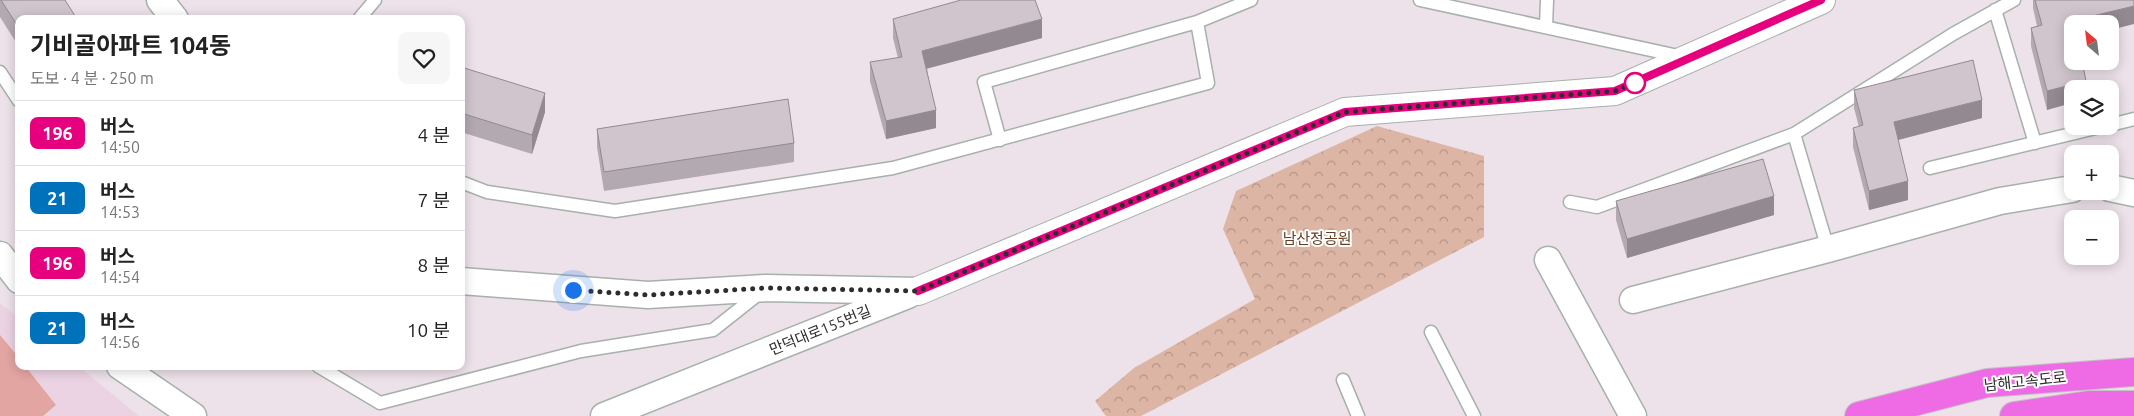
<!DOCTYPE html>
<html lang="ko">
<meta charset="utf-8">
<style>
body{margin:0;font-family:Ubuntu,"Noto Sans KR",sans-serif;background:#f6f6f6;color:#222;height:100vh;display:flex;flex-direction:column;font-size:19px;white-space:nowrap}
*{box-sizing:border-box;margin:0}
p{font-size:16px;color:#767676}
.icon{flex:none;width:28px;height:28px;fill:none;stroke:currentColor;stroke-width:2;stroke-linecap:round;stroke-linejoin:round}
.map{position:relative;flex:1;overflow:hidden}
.sheet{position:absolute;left:15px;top:15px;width:450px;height:355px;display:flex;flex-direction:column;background:#fff;border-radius:10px;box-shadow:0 2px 12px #0003}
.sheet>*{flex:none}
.badge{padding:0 10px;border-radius:8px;font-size:18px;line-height:32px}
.needle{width:32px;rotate:332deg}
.fabs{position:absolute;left:2064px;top:15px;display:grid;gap:10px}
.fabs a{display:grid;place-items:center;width:55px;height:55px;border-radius:10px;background:#fff;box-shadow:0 2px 12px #0003;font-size:25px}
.you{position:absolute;width:25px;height:25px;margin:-12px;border:4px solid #fff;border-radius:50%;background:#1a73e8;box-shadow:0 0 0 8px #1a73e833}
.map>.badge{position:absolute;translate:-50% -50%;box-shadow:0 0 0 2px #fff}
.round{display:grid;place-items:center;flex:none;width:52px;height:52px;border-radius:10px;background:#f6f6f6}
.headline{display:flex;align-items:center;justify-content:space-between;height:85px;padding:0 15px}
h1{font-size:24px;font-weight:700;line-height:38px}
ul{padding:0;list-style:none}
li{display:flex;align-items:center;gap:15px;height:65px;padding:0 15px;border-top:1px solid #e0e0e0}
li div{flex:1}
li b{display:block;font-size:19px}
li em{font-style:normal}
li .badge{min-width:55px;font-weight:700;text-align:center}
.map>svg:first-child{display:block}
</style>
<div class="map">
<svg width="2134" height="416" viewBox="0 0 2134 416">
<defs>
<pattern id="park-crowns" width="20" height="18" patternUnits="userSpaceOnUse" patternTransform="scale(1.25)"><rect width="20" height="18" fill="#ddb5a4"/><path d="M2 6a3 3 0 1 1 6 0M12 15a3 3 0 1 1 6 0" fill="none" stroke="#b49486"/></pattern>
</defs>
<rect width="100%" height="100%" fill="#ede1ea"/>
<path fill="#ecd3e4" d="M0 303 19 318V366H78L139 416H0Z"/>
<path fill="url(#park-crowns)" d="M1377 126 1484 156V237L1141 416H1106L1095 401 1134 368 1255 299 1223 229 1236 191Z"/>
<path fill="#e3a5a1" d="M0 335 19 358V366H25L56 405 43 416H0Z"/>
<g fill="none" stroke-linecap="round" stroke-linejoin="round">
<defs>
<path id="lane" d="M1420 0 1683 57
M1995 10 2035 143
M359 19 375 0
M1546 27 1547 0
M0 72 19 101
M2110 125 2134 119
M1794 134 1828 249
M1000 140 984 82 1197 22
M1930 168 2104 126
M461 182 487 192 615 211 893 168 1208 83 1197 22 1251 0
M1570 202 1597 207 1794 134 1953 34 2014 0
M1431 332 1474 416
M318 366 380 403 581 351 713 330 761 292
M1343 380 1358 416"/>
<path id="street" d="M160 0 175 19
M2110 188 2134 193
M0 255 19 280
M1548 260 1633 416
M461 281 648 295 766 288 918 291
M1633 300 1828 249 2000 201 2072 189
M120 366 193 416
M604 416 908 295"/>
<path id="secondary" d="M918 291 1345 112 1615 91 1821 0"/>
<path id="highway" d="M1859 416 1987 383 2134 372
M2014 416 2089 405H2134"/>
</defs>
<use href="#lane" stroke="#a7b1ab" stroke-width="15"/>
<use href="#street" stroke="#a7b1ab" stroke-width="29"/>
<use href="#secondary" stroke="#a7b1ab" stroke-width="30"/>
<use href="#highway" stroke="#c4c4c4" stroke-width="30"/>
<use href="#lane" stroke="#fff" stroke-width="12"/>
<use href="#street" stroke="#fff" stroke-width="26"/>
<use href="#secondary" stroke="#fff" stroke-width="28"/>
<use href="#highway" stroke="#ee6be5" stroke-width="28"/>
</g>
<path fill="#b3a9b0" d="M0 0H65L19 19V47L0 17Z
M2033 0H2134L2072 24 2086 89 2047 110 2031 46V28L2037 26 2033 8Z
M893 19 1042 38 927 68 936 128 886 139 870 81V62L898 58 893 38Z
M461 67 545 112 532 154 461 132Z
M1854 90 1982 118 1898 140 1908 200 1869 210 1853 147V128L1859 127 1854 108Z
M597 129 794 143V162L604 191 597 147Z
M1616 201 1774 215 1627 258 1616 220Z"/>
<path fill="#928a90" d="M2134 6V24L2110 30V24H2072V21Z
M1042 19V38L922 70V51Z
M2086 81V89H2072V103L2047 110V91Z
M545 93V112L532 154V135Z
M1982 100V118L1894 141V122Z
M936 110V128L886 139V121Z
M1908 181V200L1869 210V191Z
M1774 196V215L1627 258V239Z"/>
<path fill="#d0c5cd" stroke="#928a90" d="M1 0H65L77 19H19V28Z
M961 0H1035L1042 19 922 51 936 110 886 121 870 62 902 57 893 19Z
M2035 0H2134V6L2072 21V61H2082L2086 81 2047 91 2031 28 2042 25Z
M1973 60 1982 100 1894 122 1908 181 1869 191 1853 128 1863 125 1854 90Z
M461 67 545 93 532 135 461 113Z
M788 99 794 143 604 172 597 129Z
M1763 159 1774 196 1627 239 1616 201Z"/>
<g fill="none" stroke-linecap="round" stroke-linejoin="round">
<defs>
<path id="line" d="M918 291 1345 112 1615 91 1821 0"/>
</defs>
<use href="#line" stroke="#fff" stroke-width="11"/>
<use href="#line" stroke="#e6007e" stroke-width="8"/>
<path stroke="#2d2d2d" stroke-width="5" stroke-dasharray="0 9" d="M573 290 648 295 766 288 918 291 1345 112 1615 91 1635 83"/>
</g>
<circle fill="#fff" stroke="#e6007e" stroke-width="2.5" cx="1635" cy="83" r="10"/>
<g text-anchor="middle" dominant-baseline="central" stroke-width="4" stroke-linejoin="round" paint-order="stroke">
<g font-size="15" fill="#643f23" stroke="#fff">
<text x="1317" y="238">남산정공원</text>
</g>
<g font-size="15" fill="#2d2d2d" stroke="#fff">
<text transform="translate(820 330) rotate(-22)">만덕대로155번길</text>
<text transform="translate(2025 381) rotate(-6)">남해고속도로</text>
</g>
</g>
</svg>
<div class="fabs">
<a><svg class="needle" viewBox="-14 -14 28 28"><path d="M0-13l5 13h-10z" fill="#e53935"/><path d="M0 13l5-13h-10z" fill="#767676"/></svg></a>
<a><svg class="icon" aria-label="layers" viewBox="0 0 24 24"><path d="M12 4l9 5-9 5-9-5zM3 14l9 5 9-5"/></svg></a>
<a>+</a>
<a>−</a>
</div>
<div class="you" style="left:573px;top:290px"></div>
<section class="sheet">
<div class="headline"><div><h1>기비골아파트 104동</h1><p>도보 · 4 분 · 250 m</p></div><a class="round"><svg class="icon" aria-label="heart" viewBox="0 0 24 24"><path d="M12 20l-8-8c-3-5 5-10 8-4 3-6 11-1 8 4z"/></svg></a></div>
<ul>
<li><span class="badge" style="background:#e6007e;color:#fff">196</span><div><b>버스</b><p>14:50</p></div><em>4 분</em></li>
<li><span class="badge" style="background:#0072bc;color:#fff">21</span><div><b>버스</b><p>14:53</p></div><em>7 분</em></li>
<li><span class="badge" style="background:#e6007e;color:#fff">196</span><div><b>버스</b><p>14:54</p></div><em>8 분</em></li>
<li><span class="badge" style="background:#0072bc;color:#fff">21</span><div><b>버스</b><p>14:56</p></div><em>10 분</em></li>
</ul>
</section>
</div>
